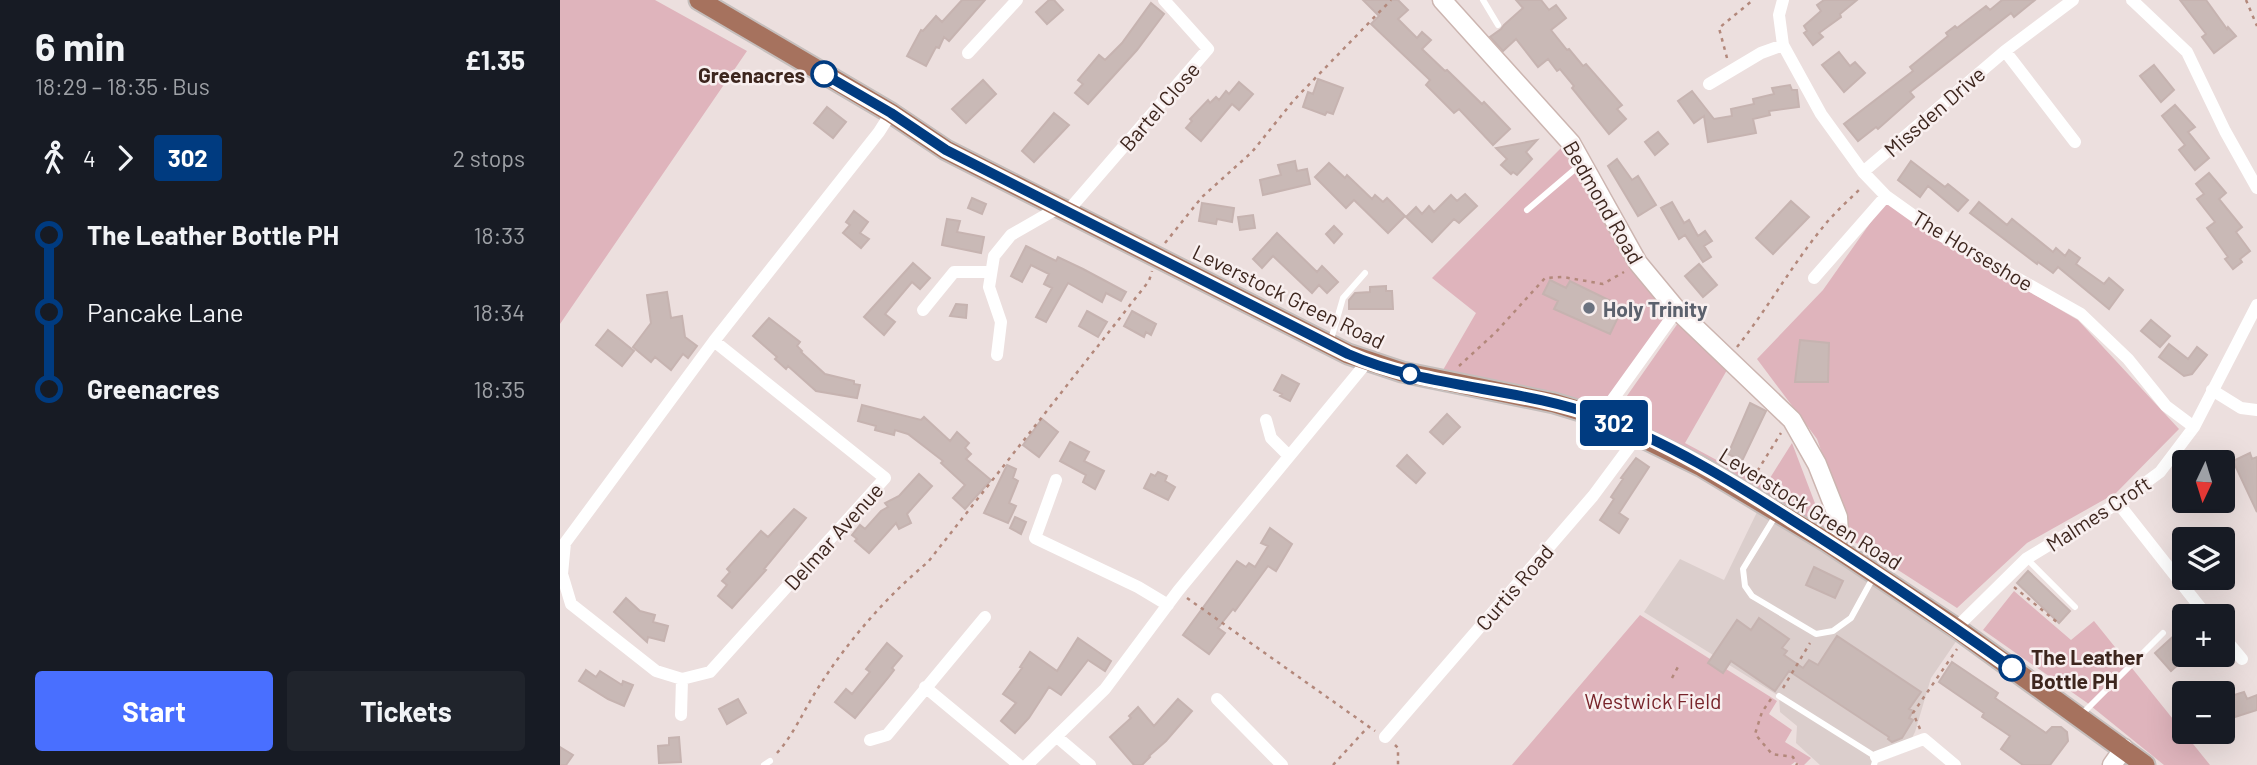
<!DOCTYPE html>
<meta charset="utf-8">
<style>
body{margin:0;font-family:Barlow,sans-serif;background:#20242c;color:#f1f3f6;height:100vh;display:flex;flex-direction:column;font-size:26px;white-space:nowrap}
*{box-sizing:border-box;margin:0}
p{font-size:23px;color:#9ea1a6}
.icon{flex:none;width:38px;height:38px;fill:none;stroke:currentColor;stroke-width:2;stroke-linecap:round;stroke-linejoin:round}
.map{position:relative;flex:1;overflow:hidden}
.side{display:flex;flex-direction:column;background:#171b24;width:560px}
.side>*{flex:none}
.badge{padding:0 14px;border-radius:5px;font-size:24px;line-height:46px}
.needle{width:46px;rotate:184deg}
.fabs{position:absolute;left:1612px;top:450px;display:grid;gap:14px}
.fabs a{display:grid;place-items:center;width:63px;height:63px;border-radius:7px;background:#171b24;box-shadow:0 7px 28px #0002;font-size:35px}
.map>.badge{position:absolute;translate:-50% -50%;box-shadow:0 0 0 4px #fff}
.legs{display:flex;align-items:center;gap:10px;height:77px;padding:0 35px;font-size:23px}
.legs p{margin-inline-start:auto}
.head{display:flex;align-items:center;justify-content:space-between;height:119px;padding:0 35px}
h1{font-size:38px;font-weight:700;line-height:52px}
.action{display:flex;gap:14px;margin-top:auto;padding:14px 35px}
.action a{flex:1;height:80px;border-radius:7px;background:#496fff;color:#fff;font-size:28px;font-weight:700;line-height:80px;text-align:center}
.action a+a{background:#20242c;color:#f1f3f6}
ul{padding:0 35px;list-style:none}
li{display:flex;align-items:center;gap:24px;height:77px;font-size:26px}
li i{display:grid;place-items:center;width:10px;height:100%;margin:0 9px;background:currentColor}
li i::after{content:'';width:18px;height:18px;margin:-9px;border:5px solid;border-radius:50%;background:#171b24}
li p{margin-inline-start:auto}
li:first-child i{background:linear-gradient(#0000 50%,currentColor 0)}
li:last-child i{background:linear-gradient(currentColor 50%,#0000 0)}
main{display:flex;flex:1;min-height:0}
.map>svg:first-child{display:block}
</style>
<main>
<section class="side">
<div class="head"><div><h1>6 min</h1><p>18:29 – 18:35 · Bus</p></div><b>£1.35</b></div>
<div class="legs"><svg class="icon" aria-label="walk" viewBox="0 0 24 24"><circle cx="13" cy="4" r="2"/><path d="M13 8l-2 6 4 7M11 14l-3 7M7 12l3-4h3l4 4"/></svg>4<svg class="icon" aria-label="forward" viewBox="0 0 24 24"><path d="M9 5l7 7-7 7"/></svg><b class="badge" style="background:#003b80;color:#fff">302</b><p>2 stops</p></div>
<ul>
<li><i style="color:#003b80"></i><b>The Leather Bottle PH</b><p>18:33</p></li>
<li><i style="color:#003b80"></i><span>Pancake Lane</span><p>18:34</p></li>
<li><i style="color:#003b80"></i><b>Greenacres</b><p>18:35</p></li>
</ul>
<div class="action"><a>Start</a><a>Tickets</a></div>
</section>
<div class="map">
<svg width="1697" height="765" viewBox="0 0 1697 765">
<rect width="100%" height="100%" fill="#ecdfde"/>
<path fill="#dbcecc" d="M1198 510 1397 640 1371 678 1355 732 1345 752 1310 765H1260L1236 743 1237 726 1220 712 1219 696 1084 612 1120 559 1164 580Z"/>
<path fill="#dfb4bc" d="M0 0H95L187 51 0 324Z
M1001 148 1075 264 1112 311 1040 410 883 370 916 313 872 278Z
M1325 202 1380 240 1518 320 1619 429 1556 493 1467 543 1397 608 1293 541 1257 439 1197 359 1263 290Z
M1118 323 1167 370 1125 443 1205 486 1232 443 1264 527 1175 476 1055 413Z
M1454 591 1511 640 1534 621 1650 765H1604L1526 702 1423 630Z
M1080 615 1217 701 1209 714 1232 730 1225 742 1251 758 1244 765H1239L1235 762 1231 765H952Z"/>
<path fill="#c9b9b6" stroke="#c6b3b0" stroke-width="2" d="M402 0H425L389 41 384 37 379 48 376 47 366 66 347 56 361 30 363 31 376 16 382 22Z
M489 0H494L503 10 487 24 476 12Z
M803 0H838L848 10 838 19 857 38 862 32 871 40 862 49 885 71 887 70 922 104 924 102 950 129 933 145 899 109 894 113 866 85 870 80 811 24 819 16Z
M956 0H981L989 10 996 5 1006 18 991 30 1007 50 1009 49 1023 66 1026 64 1062 105 1057 109 1066 119 1049 134 1012 88 1014 86 1000 69 997 71 988 59 978 67 956 39 943 51 930 37 941 29 944 25 963 8Z
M1264 0H1297L1280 14 1281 17 1259 33 1263 37 1253 45 1244 33 1247 31 1244 26 1261 11 1257 5Z
M1442 0H1475L1454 17 1451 13 1350 92 1354 97 1318 129 1316 127 1298 141 1284 124 1353 71 1350 67 1388 36 1386 33 1395 26 1397 28 1426 6 1430 10Z
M1620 0H1646L1667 29 1668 27 1676 36 1654 53 1642 37 1646 34Z
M591 3 604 14 577 50 528 104 515 93 523 84 518 80 539 55 545 60 562 43Z
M1279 52 1290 66 1295 62 1305 73 1284 92 1262 65Z
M1594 65 1614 90 1601 102 1580 76Z
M758 79 783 88 773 114 767 112 765 115 743 107 748 92 753 94Z
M423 80 436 94 406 123 392 109Z
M679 82 693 94 679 110 672 104 641 141 626 128 632 121 630 119 648 100 650 103 656 97 659 100 666 91 669 94Z
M1230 85 1232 90H1237L1239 107 1209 111 1210 115 1193 119 1196 133 1148 142 1144 116 1134 123 1118 101 1132 91 1154 119 1172 116 1171 109 1194 104 1193 99 1214 94 1212 88Z
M1615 105 1635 127 1628 132 1649 158 1635 170 1619 150 1625 145 1602 116Z
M267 107 286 122 273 138 254 123Z
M494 113 509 125 474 162 462 151Z
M1098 132 1108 144 1095 155 1085 142Z
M977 140 966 152 972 159 957 175 953 172 951 174 941 165 947 159 936 148Z
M1057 159 1072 180 1078 176 1096 205 1078 216 1048 166Z
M735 161 737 171 747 169 750 184 703 195 700 180 721 175 718 165Z
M1351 161 1385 187 1388 184 1408 200 1398 211 1368 186 1360 197 1338 180Z
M769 163 785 178 787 175 812 199 815 195 823 202 827 198 845 216 828 233 794 200 786 208 755 177Z
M1649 173 1666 193 1659 199 1682 227 1676 232 1690 251 1680 259 1682 262 1673 269 1665 259 1668 257 1647 228 1655 222 1637 199 1644 194 1636 184Z
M905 194 917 206 899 223 894 219 872 242 846 217 856 207 862 214 869 206 874 212 891 195 897 201Z
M412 198 426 204 422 214 408 208Z
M1231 201 1249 217 1213 254 1196 238Z
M1112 202 1124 223 1129 220 1138 236 1145 231 1152 241 1144 246 1151 257 1143 262 1125 235 1119 239 1101 208Z
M1419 202 1447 225 1452 219 1493 252 1496 248 1505 256 1509 250 1520 258 1516 264 1544 284 1549 278 1563 290 1549 309 1498 267 1493 273 1478 262 1477 264 1410 213Z
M642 203 674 208 672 222 657 219 656 224 639 221Z
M294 211 308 222 300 233 309 239 301 248 283 233 290 225 286 222Z
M693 215 695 228 680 230 678 217Z
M387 219 400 221 397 232 424 237 421 253 382 245Z
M774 226 782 234 774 243 766 234Z
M717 233 757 272 762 266 778 282 767 293 759 285 752 293 713 256 702 268 693 259Z
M466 246 496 261 498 257 523 269 566 292 561 301 546 293 542 302 508 283 486 322 476 317 492 288 484 284 489 274 471 265 462 282 451 276Z
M353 263 370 278 360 289 352 282 325 314 335 322 324 335 304 317Z
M1139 264 1157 285 1143 297 1125 276Z
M990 280 1006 288 1010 281 1063 307 1050 334 994 309 998 301 983 294Z
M826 286V291H832L833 309H789V300L795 293 810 292V287Z
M107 292 111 318 122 316 125 337 137 346 128 358 123 354 111 370 95 357 91 362 73 347 91 323 87 295Z
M396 304 407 305 406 318 390 316Z
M527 311 547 322 538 337 519 326Z
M572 311 596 324 591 335 586 332 584 337 564 326Z
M209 318 240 342 237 346 242 351 241 352 265 374 294 381V384L300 385 297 398 256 391 228 366 226 369 215 359 217 357 193 336Z
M1591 320 1610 336 1600 347 1581 331Z
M48 330 74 351 62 366 36 345Z
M1240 340 1269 343 1268 382H1235Z
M1609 344 1628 359 1637 347 1647 355 1632 374 1624 376 1599 357Z
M722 375 739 384 730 401 720 396 722 394 714 390Z
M1190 403 1206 411 1182 461 1168 454Z
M302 405 361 420 364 417 390 441 397 432 409 443 405 448 411 454 406 459 431 480 405 509 393 498 405 485 381 463 383 461 348 434 335 430 334 435 315 430 316 426 298 421Z
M887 414 900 427 883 444 870 432Z
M482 419 498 432 479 457 463 445Z
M510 442 529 452 524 461 544 471 535 489 523 482 526 475 500 461Z
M1690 453 1692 459 1697 457V512L1673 461Z
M847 455 865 473 856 483 837 466Z
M1076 458 1089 467 1059 513 1068 519 1059 533 1040 520 1054 499 1051 497 1063 479 1061 478Z
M447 465 456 469 453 478 458 481 449 503 456 506 448 523 424 513Z
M598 472 607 476 605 481 615 487 608 500 584 488 591 474 595 476Z
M359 474 372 486 347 514 351 523 339 529 336 523 309 553 295 541 297 539 292 535 300 525 305 529 321 511 328 507 325 503 339 496Z
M234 509 246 518 204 569 206 570 172 608 158 596 167 585 162 581 170 572 167 569 201 531 208 537Z
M455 517 466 522 461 534 450 528Z
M710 528 732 544 716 571 708 566 675 611 673 609 658 628 665 633 649 654 623 635 677 561 686 567 689 563 695 567 708 546 701 543Z
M1254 567 1283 581 1275 598 1246 585Z
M1468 571 1510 611 1499 623 1457 583Z
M66 598 80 611 95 615 93 622 108 626 104 641 88 637 87 642 54 612Z
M1199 618 1229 639 1222 648 1227 651 1224 655 1243 668 1249 660 1258 665 1277 636 1361 692 1349 709 1353 711 1349 718 1353 720 1342 738 1332 742 1328 739 1329 737 1229 671 1215 691 1171 661 1163 673 1148 663 1177 620 1191 630Z
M1617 633 1624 640V647L1616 654 1622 661 1611 671 1595 653Z
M518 638 551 661 545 671 528 660 501 695 489 687 469 718 455 733 441 721 456 703 443 694 462 668 460 667 470 652 497 671Z
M327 643 342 656 332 668 334 670 328 678 295 718 275 702 286 689 292 694 310 672 306 669Z
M1392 662 1438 693 1435 698 1486 733 1492 727H1501L1507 732 1508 741 1490 765H1463L1441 749 1450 736 1422 717 1424 713 1379 682Z
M26 670 36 677 40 671 62 685 63 681 73 685 64 706 48 699 19 681Z
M1684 692 1687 699 1697 695V710L1675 717 1668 697Z
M178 699 186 713 167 724 159 709Z
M618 699 632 711 606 741 589 756 590 757 582 765H574L550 737 571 718 569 716 578 707 594 726Z
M119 737 121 762 99 763 98 746 109 745V738Z
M0 747 13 755 6 765H0Z"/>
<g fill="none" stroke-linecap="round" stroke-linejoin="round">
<defs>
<path id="secondary" d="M882 0 1011 143 1078 263 1117 310 1232 420 1257 464 1278 517 1279 533 1275 547
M1552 765 1564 748"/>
<path id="primary" d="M139 0 331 113 386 150 788 354 842 372 994 403 1040 417 1142 467 1267 542 1396 628 1585 765"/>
</defs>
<use href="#secondary" stroke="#ccb5b0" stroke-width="21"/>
<use href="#primary" stroke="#c5bebc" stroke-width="23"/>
<path stroke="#b3887b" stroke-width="2.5" stroke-dasharray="3.5 5" stroke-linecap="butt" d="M1686 0 1697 26
M1167 58 1159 28 1193 0
M605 243 642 197 692 152 734 100 831 0
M1177 347C1208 308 1232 265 1263 227 1274 213 1289 200 1302 187
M899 366 936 332 985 278 1003 277 1043 284 1064 272
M1193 478 1221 433
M1454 587 1498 623
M627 598 815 731
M1112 678 1119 665
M1223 688 1250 643
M1211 699 1202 712 1195 734 1212 754 1233 757 1237 765
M1360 729 1353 713 1397 649
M835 745 838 748V765
M217 753C234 734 244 710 258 688 287 642 326 597 368 562L589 281 592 271
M773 765 808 727"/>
<path stroke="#fff" stroke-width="6" d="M923 0 938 25
M967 210 1021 164
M770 343 783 298 805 273
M1216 515 1183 569 1185 586 1192 596 1256 634 1273 631 1291 618 1314 576
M1467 559 1515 607
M1219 696 1316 757 1314 765
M1520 716 1603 633
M204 765 210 761"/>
<path stroke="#fff" stroke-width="12" d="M1223 0 1219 15 1223 45 1261 114 1303 172 1326 196 1382 236 1521 314 1568 359 1606 406 1634 427
M1572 0 1627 52 1665 131 1697 188
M1445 51 1515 142
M408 53 457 0
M1149 84 1201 53 1223 45
M1303 172 1445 51 1513 0
M507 212 648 49 604 0
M1254 278 1326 196
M363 310 394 272H431
M154 341 325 478 150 672 122 679 96 671 11 604 2 574 5 543 154 341 319 132 331 113
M437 355 441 322 429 287 434 256 451 235 498 208
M1652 390 1681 408 1697 410
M1040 417 1117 310
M706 420 711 438 728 455
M496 480 475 538 578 587 608 605
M1558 503 1647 616
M1396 628 1466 559 1558 503 1600 472 1634 427 1697 305
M1662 635 1682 659
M365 687 459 765
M657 699 722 765
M121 715 122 679
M497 737 530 765
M825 737 1033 496 1079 434
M310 740 327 735 425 617
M1316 757 1364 739 1395 765
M467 765 545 689 618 591 807 362"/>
<use href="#secondary" stroke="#fff" stroke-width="18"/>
<use href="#primary" stroke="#a6725e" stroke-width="19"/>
</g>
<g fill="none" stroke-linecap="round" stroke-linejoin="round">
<defs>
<path id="line-1" d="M264 74 331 113 386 150 788 354C868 389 959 387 1040 417 1107 442 1171 481 1232 520 1307 567 1380 617 1452 668"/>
</defs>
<use href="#line-1" stroke="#fff" stroke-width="16"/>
<use href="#line-1" stroke="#003b80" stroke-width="10"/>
</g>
<g fill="#fff" stroke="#003b80" stroke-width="3.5">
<circle cx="264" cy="74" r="12"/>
<circle cx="850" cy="374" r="9"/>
<circle cx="1452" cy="668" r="12"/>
</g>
<circle fill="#6b7280" stroke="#f8efef" stroke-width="2.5" cx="1029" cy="308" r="7"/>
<g text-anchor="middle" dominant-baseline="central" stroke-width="5" stroke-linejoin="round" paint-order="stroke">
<g font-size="21" font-weight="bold" fill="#3d261e" stroke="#f8efef" text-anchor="end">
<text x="245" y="74">Greenacres</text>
<text x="1471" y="656" text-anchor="start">The Leather<tspan x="1471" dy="24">Bottle PH</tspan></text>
</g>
<g font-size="21" fill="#3d261e" stroke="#f8efef">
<text transform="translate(599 106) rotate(-49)">Bartel Close</text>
<text transform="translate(1374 111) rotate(-41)">Missden Drive</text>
<text transform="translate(1044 202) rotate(60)">Bedmond Road</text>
<text transform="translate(1413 250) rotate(31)">The Horseshoe</text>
<text transform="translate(729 296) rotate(26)">Leverstock Green Road</text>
<text transform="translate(1251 508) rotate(32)">Leverstock Green Road</text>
<text transform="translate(1538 513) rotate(-33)">Malmes Croft</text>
<text transform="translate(273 536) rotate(-48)">Delmar Avenue</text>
<text transform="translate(954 587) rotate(-49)">Curtis Road</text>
</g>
<g font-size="21" font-weight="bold" fill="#5b616d" stroke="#f8efef" text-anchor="start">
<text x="1043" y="308">Holy Trinity</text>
</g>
<g font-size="21" fill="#78242a" stroke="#f8efef">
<text x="1093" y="700">Westwick Field</text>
</g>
</g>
</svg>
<div class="fabs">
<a><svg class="needle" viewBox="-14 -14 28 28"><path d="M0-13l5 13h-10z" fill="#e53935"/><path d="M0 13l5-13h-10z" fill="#9ea1a6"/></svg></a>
<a><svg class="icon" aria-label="layers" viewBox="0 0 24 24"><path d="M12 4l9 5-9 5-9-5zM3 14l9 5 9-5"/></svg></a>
<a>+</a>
<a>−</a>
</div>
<b class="badge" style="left:1054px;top:423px;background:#003b80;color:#fff">302</b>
</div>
</main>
